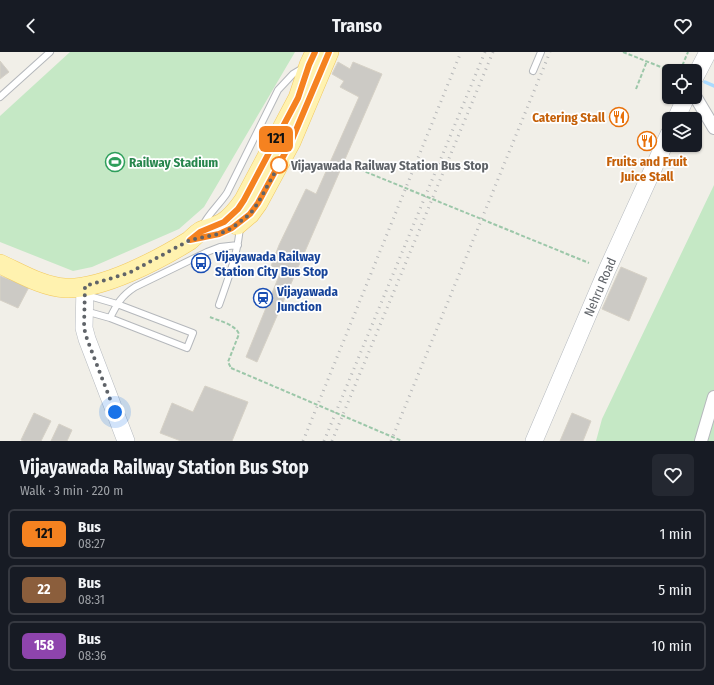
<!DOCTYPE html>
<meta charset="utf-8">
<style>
body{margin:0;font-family:"Fira Sans Condensed",sans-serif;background:#242831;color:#f1f3f6;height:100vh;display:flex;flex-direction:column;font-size:15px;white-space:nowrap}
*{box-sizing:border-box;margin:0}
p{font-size:13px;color:#9ea1a6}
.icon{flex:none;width:22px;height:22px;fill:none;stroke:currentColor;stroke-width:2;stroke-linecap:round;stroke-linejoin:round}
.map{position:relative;height:389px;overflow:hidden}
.side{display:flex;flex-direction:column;background:#171b24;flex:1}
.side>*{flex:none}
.badge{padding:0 8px;border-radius:6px;font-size:14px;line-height:26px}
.fabs{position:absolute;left:662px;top:12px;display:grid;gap:8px}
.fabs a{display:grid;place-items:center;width:40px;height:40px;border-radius:6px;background:#171b24;box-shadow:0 1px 3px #0004;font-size:20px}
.you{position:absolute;width:20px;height:20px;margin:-10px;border:3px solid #fff;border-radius:50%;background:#1a73e8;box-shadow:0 0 0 6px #1a73e833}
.map>.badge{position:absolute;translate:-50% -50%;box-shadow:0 0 0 2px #fff}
.round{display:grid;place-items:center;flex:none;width:42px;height:42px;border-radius:6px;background:#242831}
.head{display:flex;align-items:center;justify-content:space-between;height:68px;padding:0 20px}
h1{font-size:19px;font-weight:700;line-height:30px}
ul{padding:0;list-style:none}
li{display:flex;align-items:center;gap:12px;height:50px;margin:0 8px 6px;padding:0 12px;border:2px solid #363941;border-radius:6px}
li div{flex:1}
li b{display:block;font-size:15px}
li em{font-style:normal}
li .badge{min-width:44px;font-weight:700;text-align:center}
header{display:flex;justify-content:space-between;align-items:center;height:52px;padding:0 20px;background:#171b24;font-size:18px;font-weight:700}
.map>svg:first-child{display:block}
</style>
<header><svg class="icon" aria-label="back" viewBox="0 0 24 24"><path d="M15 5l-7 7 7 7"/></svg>Transo<svg class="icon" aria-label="heart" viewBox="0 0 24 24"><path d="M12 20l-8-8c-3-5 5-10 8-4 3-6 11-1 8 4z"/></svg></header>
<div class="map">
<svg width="714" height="389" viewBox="0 0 714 389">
<rect width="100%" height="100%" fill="#f1efe8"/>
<path fill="#c5e8c5" d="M70 0H295L204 155 179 177 92 215 73 219 0 190V64Z
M714 133V389H596L602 367Z"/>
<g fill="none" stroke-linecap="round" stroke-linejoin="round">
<path stroke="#aadaff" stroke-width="3.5" d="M705 30 714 34"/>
</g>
<path fill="#cccac5" stroke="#d6d1c6" d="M0 9 9 20 0 27Z
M338 10 350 17 353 10 382 22 257 310 246 305 281 219 271 214 279 193 306 137 316 142 359 45 340 35 344 29 332 22Z
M621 215 647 226 629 269 602 257Z
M0 224 29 235 18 256 0 248Z
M205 334 248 350 232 389H181L160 381 172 351 193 360Z
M34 361 51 369 41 389H24L21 388Z
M572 361 591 369 583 389H560Z
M59 372 72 378 67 389H51Z"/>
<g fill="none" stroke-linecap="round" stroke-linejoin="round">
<defs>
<path id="lane" d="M533 19 541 0
M0 45 50 0
M202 175C208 162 219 153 227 141L278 38 293 22 303 16
M219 253C228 227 238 202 240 174
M85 259 110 266 187 296 193 281 117 252 86 243
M110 266C117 252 121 244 135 235L207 200 220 195 238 193"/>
<path id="street" d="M695 44 714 76
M701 389 714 345"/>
<path id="secondary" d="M695 25 708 0
M676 67 686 45
M85 234 84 276 87 287 126 389
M534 389 607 218 669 82"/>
<path id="primary" d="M237 173 250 162 258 151 291 90 329 0
M0 212C20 221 43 235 65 236 102 238 158 208 189 189 193 186 196 182 201 179 206 177 212 176 218 173 229 169 237 158 244 148L298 46 309 13 315 0"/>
</defs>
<use href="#lane" stroke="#b5b8bc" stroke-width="8"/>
<use href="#street" stroke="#b5b8bc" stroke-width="14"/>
<use href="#secondary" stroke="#b6babf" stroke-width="18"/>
<use href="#primary" stroke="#f2c960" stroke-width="20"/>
<path stroke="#9cc7a9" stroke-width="2" stroke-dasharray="4 2" stroke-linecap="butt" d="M623 0 671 19
M680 19 688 0
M636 37 647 9
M210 265C219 269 235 272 239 282L228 310 231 316"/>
<use href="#lane" stroke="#fff" stroke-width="6"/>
<use href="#street" stroke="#fff" stroke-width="12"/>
<use href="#secondary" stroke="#fff" stroke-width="17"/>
<use href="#primary" stroke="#fff2af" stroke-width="19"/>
<path stroke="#b6b7b8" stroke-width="3" stroke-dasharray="1 5" stroke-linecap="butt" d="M303 389 461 0
M324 389 485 0
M332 389 493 0
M391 389 550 0"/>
<path stroke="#9cc7a9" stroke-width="2" stroke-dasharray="4 2" stroke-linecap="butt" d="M349 113 589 211
M231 316 402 389"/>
</g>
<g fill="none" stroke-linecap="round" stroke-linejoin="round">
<defs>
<path id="line" d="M315 0 309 13 298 46 244 148 238 157 224 170 200 180 190 188 219 182 232 176 250 162 258 151 291 90 329 0"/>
</defs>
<use href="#line" stroke="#fff" stroke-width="9"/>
<use href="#line" stroke="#f58220" stroke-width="6"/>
<path stroke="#5f6368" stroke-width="4" stroke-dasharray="0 7.2" d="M115 360 87 287 84 276 85 234 129 221 190 188 219 182 232 176 250 162 258 151 279 113"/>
</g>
<defs>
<symbol id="restaurant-ring" viewBox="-11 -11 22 22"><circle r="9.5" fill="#fff" stroke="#e8710a" stroke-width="1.5"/><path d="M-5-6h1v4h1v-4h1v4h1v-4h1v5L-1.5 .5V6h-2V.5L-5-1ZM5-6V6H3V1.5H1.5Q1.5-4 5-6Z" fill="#e8710a"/></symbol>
<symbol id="stadium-ring" viewBox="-11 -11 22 22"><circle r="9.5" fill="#fff" stroke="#2e9e5b" stroke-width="1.5"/><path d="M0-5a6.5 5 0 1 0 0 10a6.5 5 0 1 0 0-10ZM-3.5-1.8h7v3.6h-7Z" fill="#2e9e5b"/></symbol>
<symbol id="bus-ring" viewBox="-11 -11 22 22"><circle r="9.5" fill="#fff" stroke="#1a4fb4" stroke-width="1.5"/><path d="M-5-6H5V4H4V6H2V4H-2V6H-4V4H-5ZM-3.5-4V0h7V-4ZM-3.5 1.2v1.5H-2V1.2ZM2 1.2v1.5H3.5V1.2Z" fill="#1a4fb4"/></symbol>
<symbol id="station-ring" viewBox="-11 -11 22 22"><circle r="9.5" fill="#fff" stroke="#1a4fb4" stroke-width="1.5"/><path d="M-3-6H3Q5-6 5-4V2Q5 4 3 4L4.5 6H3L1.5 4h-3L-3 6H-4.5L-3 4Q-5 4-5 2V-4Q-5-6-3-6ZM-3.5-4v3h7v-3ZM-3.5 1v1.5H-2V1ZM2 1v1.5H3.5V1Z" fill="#1a4fb4"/></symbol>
</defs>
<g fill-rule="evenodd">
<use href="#restaurant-ring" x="608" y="54" width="22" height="22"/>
<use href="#restaurant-ring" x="636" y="78" width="22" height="22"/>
<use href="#stadium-ring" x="104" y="99" width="22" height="22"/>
<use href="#bus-ring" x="190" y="200" width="22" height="22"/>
<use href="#station-ring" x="252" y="235" width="22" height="22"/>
</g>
<circle fill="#fff" stroke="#f58220" stroke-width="2" cx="279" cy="113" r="8"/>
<g text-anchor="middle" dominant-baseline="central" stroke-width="3.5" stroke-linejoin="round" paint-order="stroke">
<g font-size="13" font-weight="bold" fill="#c56008" stroke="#fff" text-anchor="end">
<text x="605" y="65">Catering Stall</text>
<text x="647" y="109" text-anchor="middle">Fruits and Fruit<tspan x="647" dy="15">Juice Stall</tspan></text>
</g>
<g font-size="13" font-weight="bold" fill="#27864d" stroke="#fff" text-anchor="start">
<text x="129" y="110">Railway Stadium</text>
</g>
<g font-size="13" font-weight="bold" fill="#5f6368" stroke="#fff" text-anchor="start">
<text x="291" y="113">Vijayawada Railway Station Bus Stop</text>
</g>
<g font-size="13" font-weight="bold" fill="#164399" stroke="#fff" text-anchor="start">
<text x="215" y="204">Vijayawada Railway<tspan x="215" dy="15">Station City Bus Stop</tspan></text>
<text x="277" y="239">Vijayawada<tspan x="277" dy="15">Junction</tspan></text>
</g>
<g font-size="13" fill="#5f6368" stroke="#fff">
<text transform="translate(600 235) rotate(-67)">Nehru Road</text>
</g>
</g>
</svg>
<div class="fabs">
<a><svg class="icon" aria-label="locate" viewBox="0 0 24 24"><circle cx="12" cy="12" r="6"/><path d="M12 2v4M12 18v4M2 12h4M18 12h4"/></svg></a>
<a><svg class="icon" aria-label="layers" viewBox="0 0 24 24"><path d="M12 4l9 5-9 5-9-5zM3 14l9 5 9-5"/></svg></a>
</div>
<div class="you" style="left:115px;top:360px"></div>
<b class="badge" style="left:276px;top:87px;background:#f58220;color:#111">121</b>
</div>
<section class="side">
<div class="head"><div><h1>Vijayawada Railway Station Bus Stop</h1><p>Walk · 3 min · 220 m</p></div><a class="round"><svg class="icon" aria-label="heart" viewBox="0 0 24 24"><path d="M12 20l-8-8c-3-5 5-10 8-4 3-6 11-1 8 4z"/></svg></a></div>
<ul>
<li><span class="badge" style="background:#f58220;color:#111">121</span><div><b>Bus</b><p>08:27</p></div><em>1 min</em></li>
<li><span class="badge" style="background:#8b5e3c;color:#fff">22</span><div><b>Bus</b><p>08:31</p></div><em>5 min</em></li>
<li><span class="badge" style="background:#8e44ad;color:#fff">158</span><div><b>Bus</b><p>08:36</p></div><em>10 min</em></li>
</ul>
</section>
